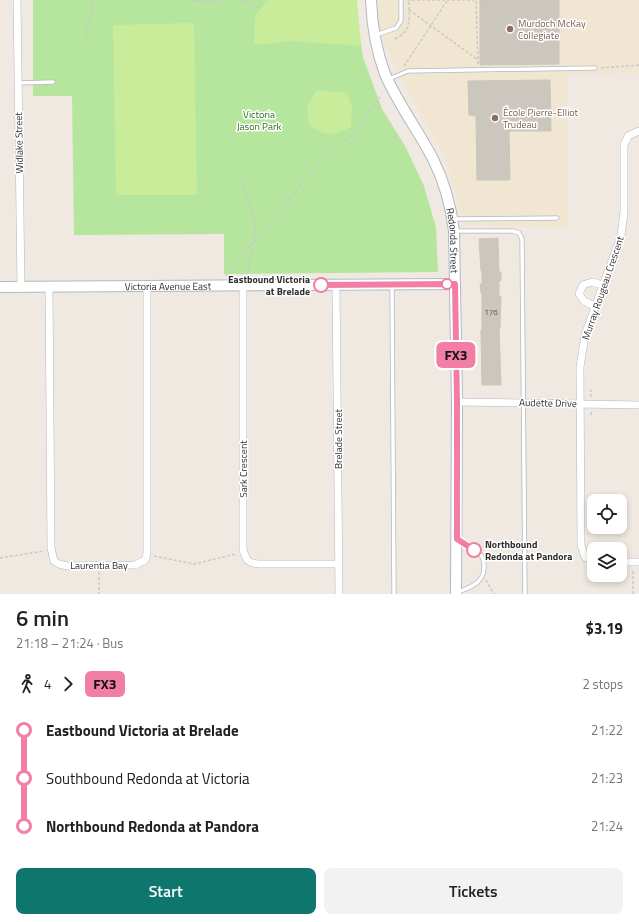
<!DOCTYPE html>
<meta charset="utf-8">
<style>
body{margin:0;font-family:"Titillium Web",sans-serif;background:#f2f2f2;color:#202124;height:100vh;display:flex;flex-direction:column;font-size:15px;white-space:nowrap}
*{box-sizing:border-box;margin:0}
p{font-size:13px;color:#757577}
.icon{flex:none;width:22px;height:22px;fill:none;stroke:currentColor;stroke-width:2;stroke-linecap:round;stroke-linejoin:round}
.map{position:relative;height:594px;overflow:hidden}
.details{display:flex;flex-direction:column;background:#fff;flex:1}
.details>*{flex:none}
.badge{padding:0 8px;border-radius:6px;font-size:14px;line-height:26px}
.controls{position:absolute;left:587px;top:494px;display:grid;gap:8px}
.controls a{display:grid;place-items:center;width:40px;height:40px;border-radius:8px;background:#fff;box-shadow:0 2px 6px #0003;font-size:20px}
.map>.badge{position:absolute;translate:-50% -50%;box-shadow:0 0 0 2px #fff}
.legs{display:flex;align-items:center;gap:6px;height:44px;padding:0 16px;font-size:13px}
.legs p{margin-inline-start:auto}
.headline{display:flex;align-items:center;justify-content:space-between;height:68px;padding:0 16px}
h1{font-size:22px;font-weight:600;line-height:30px}
.action{display:flex;gap:8px;margin-top:auto;padding:8px 16px}
.action a{flex:1;height:46px;border-radius:8px;background:#0f766e;color:#fff;font-size:16px;font-weight:600;line-height:46px;text-align:center}
.action a+a{background:#f2f2f2;color:#202124}
ul{padding:0 16px;list-style:none}
li{display:flex;align-items:center;gap:14px;height:48px;font-size:15px}
li i{display:grid;place-items:center;width:6px;height:100%;margin:0 5px;background:currentColor}
li i::after{content:'';width:10px;height:10px;margin:-5px;border:3px solid;border-radius:50%;background:#fff}
li p{margin-inline-start:auto}
li:first-child i{background:linear-gradient(#0000 50%,currentColor 0)}
li:last-child i{background:linear-gradient(currentColor 50%,#0000 0)}
.map>svg:first-child{display:block}
</style>
<div class="map">
<svg width="639" height="594" viewBox="0 0 639 594">
<rect width="100%" height="100%" fill="#efe9e1"/>
<path fill="#f0e6d1" d="M376 0H639V73L567 74 568 228 465 226 446 160 400 76 385 44 376 15Z"/>
<path fill="#b6e59e" d="M33 0H357V16L363 57 382 109 405 146 424 186 436 228 438 272 224 274V234L74 235 72 96H33Z"/>
<path fill="#c9ec9a" d="M271 0H357L361 46 292 41 254 45 255 15 267 1Z
M194 23 197 195H116L113 25Z
M317 90 347 93 352 108 351 127C332 135 326 138 309 124L307 106Z"/>
<path fill="#cbc7bf" stroke="#cbc5ba" d="M480 0H559V64L480 65Z
M550 80 551 131H509L510 180H477L476 116 469 115 468 81Z
M498 238 499 272H501V281H499V296H501L500 328H499L501 385H482L481 330H482V293H481L480 284H482V271H481L479 239Z"/>
<g fill="none" stroke-linecap="round" stroke-linejoin="round">
<defs>
<path id="lane" d="M376 35 396 28 401 21V0
M389 79 408 71 595 68
M18 83 53 82
M454 219 557 218
M455 231H513L519 233 522 239 525 594
M392 285 394 594
M458 592C471 587 485 583 484 565 484 561 483 557 480 554 475 549 464 544 458 540"/>
<path id="street" d="M17 0 21 287
M243 285V550C247 561 248 563 259 564H338
M336 285 339 594
M49 287 51 548 54 561 59 564 67 566 135 565 145 560 147 553V286
M596 307 584 301 579 294 583 285 592 282 603 285
M457 402 639 405
M594 561 585 557 581 545 580 367 585 335 621 236 624 212V145L628 136 639 131
M620 562H639"/>
<g id="secondary">
<path id="s1" d="M371 0C372 25 376 50 385 74 398 104 418 130 433 159 444 181 451 206 454 231L457 402 456 594"/>
<path id="s2" d="M0 287 455 284"/>
</g>
</defs>
<use href="#lane" stroke="#b4b7c1" stroke-width="5"/>
<use href="#street" stroke="#b4b7c1" stroke-width="8"/>
<use href="#secondary" stroke="#b4b7c1" stroke-width="12"/>
<path stroke="#c9c9c9" stroke-width="1.5" stroke-dasharray="3 2" stroke-linecap="butt" d="M192 0 195 1 229 0
M240 0 260 8
M407 0H476L478 64
M409 10 477 59
M87 38 86 29 91 21V13L93 3 95 0
M395 39C413 30 409 17 409 0
M404 66 447 1
M601 68 639 65
M241 182C248 199 258 220 254 239
M247 275 253 243
M226 276 310 174 326 156 355 132 380 97
M591 397V390
M591 412V417
M154 556 194 564 236 554
M0 558 44 551
M99 572V594
M486 580 494 594
M633 594V570"/>
<use href="#lane" stroke="#fff" stroke-width="3.5"/>
<use href="#street" stroke="#fff" stroke-width="7"/>
<use href="#secondary" stroke="#fff" stroke-width="10"/>
</g>
<g fill="none" stroke-linecap="round" stroke-linejoin="round">
<defs>
<path id="line-1" d="M321 285 455 284 457 402V539L474 550"/>
</defs>
<use href="#line-1" stroke="#fff" stroke-width="9"/>
<use href="#line-1" stroke="#f27ea6" stroke-width="6"/>
</g>
<g fill="#8d6e63" stroke="#fff" stroke-width="1.5">
<circle cx="510" cy="29" r="4"/>
<circle cx="495" cy="118" r="4"/>
</g>
<g fill="#fff" stroke="#f27ea6" stroke-width="2">
<circle cx="447" cy="284" r="5"/>
<circle cx="321" cy="285" r="7"/>
<circle cx="474" cy="550" r="7"/>
</g>
<g text-anchor="middle" dominant-baseline="central" stroke-width="3" stroke-linejoin="round" paint-order="stroke">
<g font-size="8" fill="#555452">
<text x="491" y="312">176</text>
</g>
<g font-size="10" fill="#785e54" stroke="#fff" text-anchor="start">
<text x="518" y="23">Murdoch McKay<tspan x="518" dy="12">Collegiate</tspan></text>
<text x="503" y="112">École Pierre-Elliot<tspan x="503" dy="12">Trudeau</tspan></text>
</g>
<g font-size="10" fill="#2c6e1b" stroke="#fff">
<text x="259" y="114">Victoria<tspan x="259" dy="12">Jason Park</tspan></text>
</g>
<g font-size="10" fill="#2e2e2e" stroke="#fff">
<text transform="translate(19 143) rotate(-91)">Widlake Street</text>
<text stroke="none"><textPath href="#s1" startOffset="258">Redonda Street</textPath></text>
<text stroke="none"><textPath href="#s2" startOffset="168">Victoria Avenue East</textPath></text>
<text transform="translate(603 288) rotate(-71)">Murray Rougeau Crescent</text>
<text transform="translate(548 403) rotate(1)">Audette Drive</text>
<text transform="translate(338 439) rotate(-90)">Brelade Street</text>
<text transform="translate(243 469) rotate(-90)">Sark Crescent</text>
<text x="99" y="565">Laurentia Bay</text>
</g>
<g font-size="10" font-weight="bold" fill="#2e2e2e" stroke="#fff" text-anchor="end">
<text x="310" y="279">Eastbound Victoria<tspan x="310" dy="12">at Brelade</tspan></text>
<text x="485" y="544" text-anchor="start">Northbound<tspan x="485" dy="12">Redonda at Pandora</tspan></text>
</g>
</g>
</svg>
<div class="controls">
<a><svg class="icon" aria-label="locate" viewBox="0 0 24 24"><circle cx="12" cy="12" r="6"/><path d="M12 2v4M12 18v4M2 12h4M18 12h4"/></svg></a>
<a><svg class="icon" aria-label="layers" viewBox="0 0 24 24"><path d="M12 4l9 5-9 5-9-5zM3 14l9 5 9-5"/></svg></a>
</div>
<b class="badge" style="left:456px;top:355px;background:#f27ea6;color:#111">FX3</b>
</div>
<section class="details">
<div class="headline"><div><h1>6 min</h1><p>21:18 – 21:24 · Bus</p></div><b>$3.19</b></div>
<div class="legs"><svg class="icon" aria-label="walk" viewBox="0 0 24 24"><circle cx="13" cy="4" r="2"/><path d="M13 8l-2 6 4 7M11 14l-3 7M7 12l3-4h3l4 4"/></svg>4<svg class="icon" aria-label="forward" viewBox="0 0 24 24"><path d="M9 5l7 7-7 7"/></svg><b class="badge" style="background:#f27ea6;color:#111">FX3</b><p>2 stops</p></div>
<ul>
<li><i style="color:#f27ea6"></i><b>Eastbound Victoria at Brelade</b><p>21:22</p></li>
<li><i style="color:#f27ea6"></i><span>Southbound Redonda at Victoria</span><p>21:23</p></li>
<li><i style="color:#f27ea6"></i><b>Northbound Redonda at Pandora</b><p>21:24</p></li>
</ul>
<div class="action"><a>Start</a><a>Tickets</a></div>
</section>
